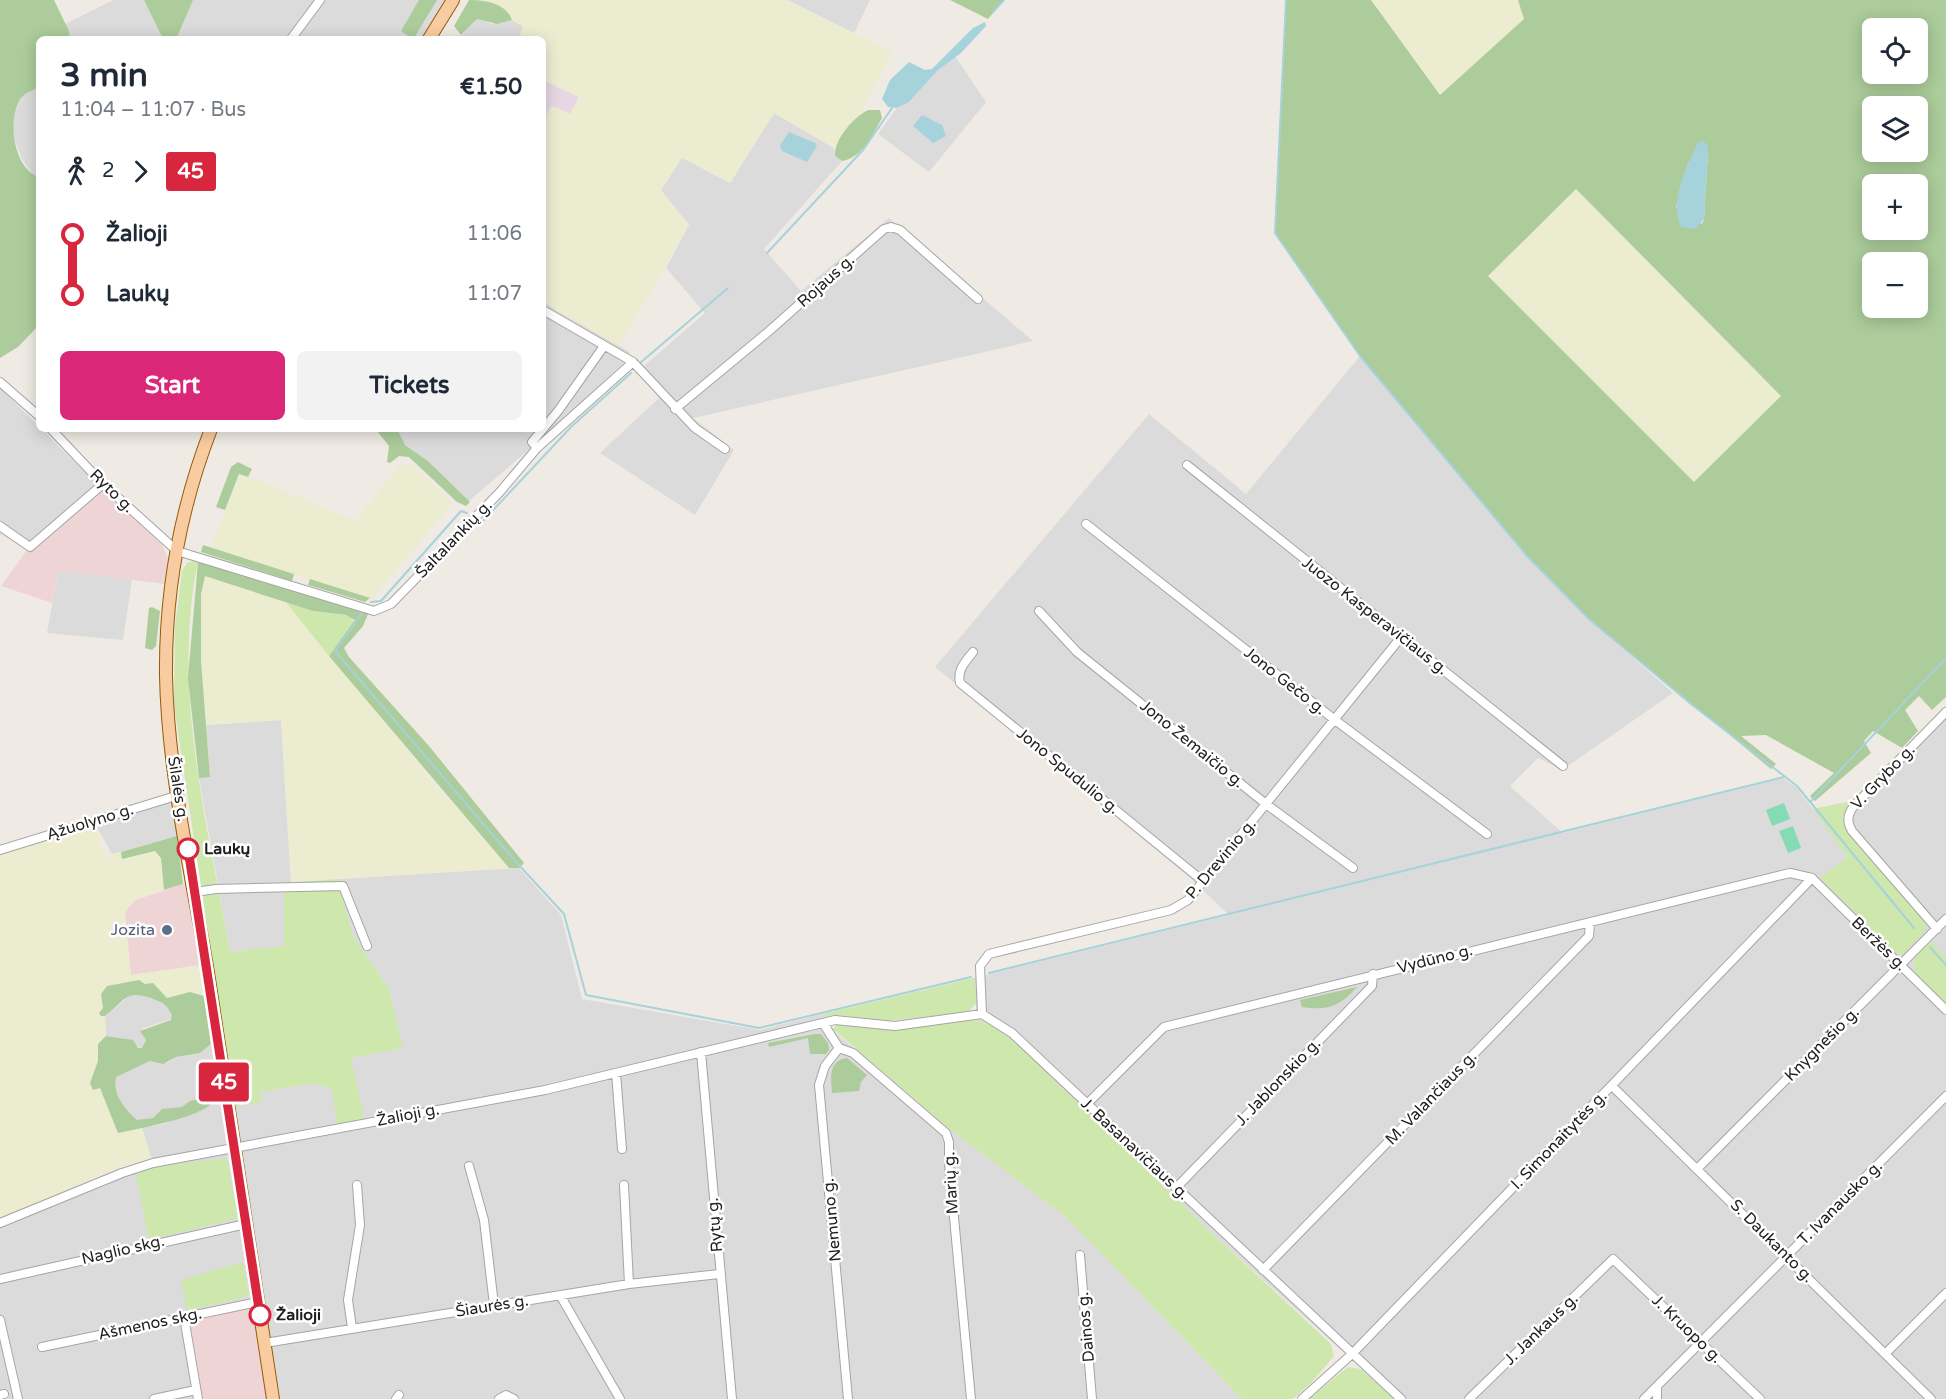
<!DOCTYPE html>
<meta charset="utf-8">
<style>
body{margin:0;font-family:"Varela Round",sans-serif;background:#f2f2f3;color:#1f2937;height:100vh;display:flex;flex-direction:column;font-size:22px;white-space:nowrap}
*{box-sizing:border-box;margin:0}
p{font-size:20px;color:#747a83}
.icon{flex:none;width:33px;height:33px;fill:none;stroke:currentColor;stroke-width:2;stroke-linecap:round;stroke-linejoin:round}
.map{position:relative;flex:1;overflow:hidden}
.drawer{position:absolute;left:36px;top:36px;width:510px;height:396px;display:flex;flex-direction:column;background:#fff;border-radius:9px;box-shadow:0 3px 15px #0003}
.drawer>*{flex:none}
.badge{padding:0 12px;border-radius:4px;font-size:21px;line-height:39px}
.controls{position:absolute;left:1862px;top:18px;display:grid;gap:12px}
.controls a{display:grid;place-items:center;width:66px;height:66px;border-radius:9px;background:#fff;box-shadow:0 3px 15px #0003;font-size:30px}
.map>.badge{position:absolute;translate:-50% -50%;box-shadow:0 0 0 3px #fff}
.legs{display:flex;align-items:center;gap:9px;height:66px;padding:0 24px;font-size:20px}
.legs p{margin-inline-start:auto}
.summary{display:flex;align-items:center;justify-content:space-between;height:102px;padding:0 24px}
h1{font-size:33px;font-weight:800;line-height:45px}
.cta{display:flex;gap:12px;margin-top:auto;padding:12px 24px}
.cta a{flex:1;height:69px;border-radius:9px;background:#db2777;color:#fff;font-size:24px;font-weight:800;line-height:69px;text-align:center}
.cta a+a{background:#f2f2f3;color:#1f2937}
ul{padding:0 24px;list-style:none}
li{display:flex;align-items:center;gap:21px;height:60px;font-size:22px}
li i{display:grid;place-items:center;width:9px;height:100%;margin:0 8px;background:currentColor}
li i::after{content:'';width:15px;height:15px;margin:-8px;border:4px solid;border-radius:50%;background:#fff}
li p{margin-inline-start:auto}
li:first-child i{background:linear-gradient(#0000 50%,currentColor 0)}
li:last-child i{background:linear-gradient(currentColor 50%,#0000 0)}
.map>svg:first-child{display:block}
</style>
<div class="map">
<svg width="1946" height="1399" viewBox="0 0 1946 1399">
<rect width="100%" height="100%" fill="#efebe4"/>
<path fill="#dcdbdb" d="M113 0H144L163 39H70L65 24Z
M193 0H446L422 39H174Z
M787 0H870L854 33Z
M477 18 492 24 512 20 523 26 519 39 460 38Z
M955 56 986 102 929 172 878 134 897 108 909 102 938 70Z
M39 88V177L33 175 22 159 12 133 13 114 23 95Z
M774 113 834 148 835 156 842 161 764 249 801 291 889 218 1033 341 693 418 734 450 695 515 600 453 659 398 637 372 705 313 666 268 689 225 660 190 682 157 730 183Z
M543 302 630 352 622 364 563 420 469 501 428 461 405 445 396 429H543Z
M1360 356 1527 556 1589 619 1673 693 1562 770 1538 758 1510 786 1563 833 1783 778 1796 787 1813 809 1852 801 1946 705V1399H1395L1216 1237 1020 1047 999 1028 977 1020 974 978 1229 915 1190 878 935 667 1149 414 1246 494Z
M0 388 100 487 27 550 0 534Z
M58 571 132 579 123 640 47 633Z
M281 720 291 882 284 884 285 946 230 952 199 778 210 776 206 725Z
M175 799 181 835 112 854 95 824Z
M519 868 561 915 582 999 760 1030 823 1014 836 1033 951 1130 1067 1218 1242 1399H0V1223L153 1163 142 1128 164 1124 212 1105 201 1065 200 1074 207 1089 205 1097 190 1101 183 1107 162 1109 153 1118 137 1121 123 1107 114 1085 115 1077 150 1061 167 1063 176 1057 200 1053 211 1044 222 1042 261 1102 260 1092 315 1083 332 1090 351 1058 402 1048 389 989 353 936 338 879Z
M131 994H143L163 1001 173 1015 171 1019 142 1029 146 1040 142 1049 126 1039 106 1036 105 1017Z"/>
<path fill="#efd4d5" d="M100 487 162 545 168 558 165 584 58 571 52 603 1 586 27 550Z
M187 883 201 965 131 975 124 916 128 906 135 900Z
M256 1306 270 1399H201L188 1319Z"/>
<path fill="#e7d7e5" d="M543 80 579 97 570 114 552 106 543 120Z"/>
<path fill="#ecedd0" d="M485 0H787L893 52 860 114 834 148 774 113 730 183 682 158 661 190 689 225 619 346 557 311 543 296V120L552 106 570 114 579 97 543 80V39H519L523 26 512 20 505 9Z
M1371 0H1518L1524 19 1440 95Z
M1576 189 1781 396 1694 483 1488 276Z
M410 464 453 503 372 599 211 548 240 473 355 520 399 466Z
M204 576 286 602 439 789 509 868 291 882 281 720 206 725 201 661V594Z
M95 824 102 837 96 839 110 860 112 854 121 852 122 858 155 851 161 858 164 890 135 900 125 912 131 975 201 965 204 996 195 993 167 999 161 990 145 984 122 982 107 986 101 994 103 1008 99 1013 105 1017 106 1036 98 1044V1061L90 1083 104 1094 118 1132 142 1128 151 1158 121 1167 0 1219V855Z"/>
<path fill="#cde7ac" d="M198 561C171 691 208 825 230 952L284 946V883L338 879 353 936 389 989 403 1048 351 1058 365 1123 338 1128 332 1090 315 1083 260 1092 262 1102 234 1107 174 705 175 627 182 571 188 562Z
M286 602 313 611 350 616 355 622 329 656Z
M1852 801C1844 815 1841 821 1849 835L1926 922V930L1903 955 1895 953 1820 878 1848 857 1813 809Z
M1931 941 1946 958V1004C1926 984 1893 964 1931 941Z
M974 978 977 1002 968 1012 887 1021 839 1015 825 1017 823 1014Z
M977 1020 999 1028 1020 1047 1216 1237 1331 1344 1334 1356 1311 1383 1293 1399H1242L1067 1218 951 1130 833 1029 838 1023 892 1029Z
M227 1158 238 1218 149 1240 136 1175 154 1167Z
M243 1262 249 1296 187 1311 181 1280Z
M1348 1367 1361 1369 1395 1399H1309Z"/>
<path fill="#accc9b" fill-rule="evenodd" d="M0 0H54L69 31 70 39H39V88C34 90 26 92 22 97 6 116 13 169 39 177V325L18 347 0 358Z
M144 0H193L177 37 163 39Z
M419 0H437L414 38H411L401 31Z
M469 0C485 0 506 3 512 20L497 24 477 19 461 35 454 26Z
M950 0H1004L988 19Z
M1286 0H1371L1440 95 1524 19 1518 0H1946V697L1932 710 1919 696 1905 710 1918 731 1902 748 1873 731 1864 741 1871 753 1815 801 1810 796 1834 773 1766 735 1741 736 1776 764 1771 769 1589 619 1527 556 1360 356 1275 233ZM1872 28H1917V74H1872ZM1872 106H1917V152H1872ZM1708 151 1704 219 1702 224 1676 207 1688 163ZM1872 184H1917V230H1872ZM1576 189 1781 396 1694 482 1488 276ZM1872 262H1917V308H1872Z
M868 110H880L882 118C873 134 862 158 842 161L835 156C834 139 854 117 868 110Z
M368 429H397L405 445 428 461 470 502 466 506 457 502 409 457 399 456 390 463 387 462 389 446 377 431Z
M238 462 252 469 248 477 239 474 225 510 216 507 231 467Z
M203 545 294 574 292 581 201 552Z
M198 562 369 612 363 626 344 648 349 657 429 746 524 863 519 868H509L329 656 355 620 346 615 313 611 205 576 201 594V661L210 777 199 778 188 678Z
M310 579 370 598 365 602 308 585Z
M152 607 160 611 156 646 152 650 145 648 149 608Z
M177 836 183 884 164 890 161 858 155 851 122 859 121 852Z
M139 980 145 984 153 983 167 998 190 992 204 996 211 1044 200 1053 176 1057 163 1064 150 1061 116 1077C112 1093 125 1110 137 1120L153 1118 162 1109 182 1107 190 1101 205 1097 207 1089 199 1070 201 1065 209 1063 216 1069C216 1077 220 1090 217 1097 212 1116 137 1129 118 1133L100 1088 93 1090 90 1083 98 1061V1044L106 1036 133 1040 138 1048H142L146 1040 140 1031 171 1020 172 1015C166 1003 163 1003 151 998 125 989 124 1002 105 1016H101L99 1013 103 1008 101 994 107 986Z
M1357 987C1340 1006 1329 1011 1302 1007L1300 1000Z
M815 1034H821L828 1043 829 1050 826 1054H810L808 1038 769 1047 768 1043Z
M847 1058 867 1075 861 1082 859 1091 832 1093C831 1078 828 1061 847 1058Z"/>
<path fill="#85dbb4" d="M1784 803 1790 819 1772 826 1766 810Z
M1793 826 1801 848 1788 853 1779 831Z"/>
<path fill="#a6d2db" d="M985 22 986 26 961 53 938 70 909 102 897 108 888 107 882 99 890 80 909 62 925 70 932 69 973 28Z
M922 115 942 125 946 136 933 143 913 126Z
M789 132 815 143 817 146 807 162 782 151 780 145Z
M1702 141 1707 144 1708 151 1704 219 1695 229 1681 227C1669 201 1686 167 1698 143Z"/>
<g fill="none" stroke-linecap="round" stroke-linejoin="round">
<path stroke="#a6d2db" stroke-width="2" d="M1286 0 1275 233 1360 356 1527 556 1589 619 1691 704 1797 786 1914 928
M993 12 1004 0
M767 253 863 150 892 108
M640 363 728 288
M481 523 572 426 631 373
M371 602 381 601 461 511 467 513
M362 613 335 651 517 863 564 914 586 995 759 1028 971 977
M1811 801 1946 658
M1930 947 1946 965
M989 973 1784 777"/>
<defs>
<path id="street" d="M291 39 320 0
M543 310 633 362
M0 382 39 416
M675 409 768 332 884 229 891 227 900 230 978 299
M51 429 103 484 177 551 374 611 391 604 499 493 537 448 633 362 695 428 725 449
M537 448 532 442 558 411 604 346
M1187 465 1563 766
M1086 524 1335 720 1487 834
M0 526 30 547 103 484
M1039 611 1077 652 1266 804 1353 868
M973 652C965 662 957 670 960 683L1204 882
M0 850 179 795
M195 892 216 889 343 886 367 946
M1937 929 1852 831C1847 822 1847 816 1853 807L1946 712
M982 1014 980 966 989 954 1171 910 1188 900 1402 636
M823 1023 839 1048 853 1053 946 1133 949 1142V1164L971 1399
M839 1048 825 1066 819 1085 848 1399
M701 1052 732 1399
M616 1073 622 1149
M1612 1086 1931 1399
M1087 1104 1164 1027 1790 873 1812 878 1946 1010
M469 1166 484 1220 494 1305
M1698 1168 1946 919
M624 1185 629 1284
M1176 1188 1372 986 1373 974
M0 1223 122 1173 153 1163 545 1090 835 1020 895 1026 982 1014 1012 1033 1401 1399
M1080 1255 1092 1399
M1263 1270 1589 936 1590 922
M0 1279 246 1224
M560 1295 620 1399
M184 1317 198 1399
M0 1320 18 1399
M352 1328 348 1300 360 1225 357 1185
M265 1343 629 1284 719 1274
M42 1347 258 1302
M1885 1354 1946 1293
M0 1395 4 1394
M154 1399 196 1390
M396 1399 399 1395
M499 1399 506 1395 514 1399
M1302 1399 1352 1354 1812 878
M1469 1399 1613 1259 1760 1399
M1644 1399 1657 1386
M1657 1399V1386L1946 1096"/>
<path id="primary" d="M429 39 453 0
M211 429C181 507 165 591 166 676 168 777 193 879 209 979 230 1119 251 1259 273 1399"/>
</defs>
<use href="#street" stroke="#a5a5a5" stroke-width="10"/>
<use href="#primary" stroke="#925b06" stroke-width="14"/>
<use href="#street" stroke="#fff" stroke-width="8"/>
<use href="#primary" stroke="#f8cca0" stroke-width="12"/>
</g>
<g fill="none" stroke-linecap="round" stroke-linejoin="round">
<defs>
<path id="line-1" d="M188 849 260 1315"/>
</defs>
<use href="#line-1" stroke="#fff" stroke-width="14"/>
<use href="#line-1" stroke="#d7263d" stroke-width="9"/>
</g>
<g fill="#fff" stroke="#d7263d" stroke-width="3">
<circle cx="188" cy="849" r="10"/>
<circle cx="260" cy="1315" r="10"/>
</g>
<circle fill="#5c6f8a" stroke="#fff" stroke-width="2" cx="167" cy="930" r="6"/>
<g text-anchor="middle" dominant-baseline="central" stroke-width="5" stroke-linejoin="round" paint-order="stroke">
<g font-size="16" fill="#1e1e1e" stroke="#fff">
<text transform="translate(826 281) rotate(-42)">Rojaus g.</text>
<text transform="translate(112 491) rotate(44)">Ryto g.</text>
<text transform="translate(454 539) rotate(-46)">Šaltalankių g.</text>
<text transform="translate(1375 616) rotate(38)">Juozo Kasperavičiaus g.</text>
<text transform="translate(1285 681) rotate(38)">Jono Gečo g.</text>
<text transform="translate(1192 744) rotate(39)">Jono Žemaičio g.</text>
<text transform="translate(1068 771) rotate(39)">Jono Spudulio g.</text>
<text transform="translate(1883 777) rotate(-46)">V. Grybo g.</text>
<text transform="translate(178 789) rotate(81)">Šilalės g.</text>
<text transform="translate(90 822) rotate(-17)">Ąžuolyno g.</text>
<text transform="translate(1221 859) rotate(-50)">P. Drevinio g.</text>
<text transform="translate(1879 944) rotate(44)">Beržės g.</text>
<text transform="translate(1435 959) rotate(-14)">Vydūno g.</text>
<text transform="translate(1822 1044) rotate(-45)">Knygnešio g.</text>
<text transform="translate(1278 1082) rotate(-46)">J. Jablonskio g.</text>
<text transform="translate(1431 1098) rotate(-46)">M. Valančiaus g.</text>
<text transform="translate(408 1115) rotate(-11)">Žalioji g.</text>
<text transform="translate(1559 1140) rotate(-46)">I. Simonaitytės g.</text>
<text transform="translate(1135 1149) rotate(43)">J. Basanavičiaus g.</text>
<text transform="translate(951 1183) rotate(-93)">Marių g.</text>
<text transform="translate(1840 1203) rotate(-45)">T. Ivanausko g.</text>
<text transform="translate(832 1220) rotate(-95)">Nemuno g.</text>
<text transform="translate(715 1225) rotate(-95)">Rytų g.</text>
<text transform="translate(1772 1241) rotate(45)">S. Daukanto g.</text>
<text transform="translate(123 1250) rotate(-13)">Naglio skg.</text>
<text transform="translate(492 1306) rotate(-9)">Šiaurės g.</text>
<text transform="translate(150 1324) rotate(-12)">Ašmenos skg.</text>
<text transform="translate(1086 1327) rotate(-95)">Dainos g.</text>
<text transform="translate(1541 1329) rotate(-44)">J. Jankaus g.</text>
<text transform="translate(1687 1329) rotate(44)">J. Kruopo g.</text>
</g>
<g font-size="16" font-weight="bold" fill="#1e1e1e" stroke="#fff" text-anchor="start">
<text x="204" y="849">Laukų</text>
<text x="276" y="1315">Žalioji</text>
</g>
<g font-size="16" fill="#4e5e75" stroke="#fff" text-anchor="end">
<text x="155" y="930">Jozita</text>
</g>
</g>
</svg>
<div class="controls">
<a><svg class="icon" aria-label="locate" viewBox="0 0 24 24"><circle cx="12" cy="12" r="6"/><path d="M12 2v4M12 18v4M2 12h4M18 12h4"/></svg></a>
<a><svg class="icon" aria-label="layers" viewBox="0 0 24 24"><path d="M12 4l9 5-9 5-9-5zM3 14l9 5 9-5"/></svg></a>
<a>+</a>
<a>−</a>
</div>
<b class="badge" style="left:224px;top:1082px;background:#d7263d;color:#fff">45</b>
<section class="drawer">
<div class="summary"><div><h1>3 min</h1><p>11:04 – 11:07 · Bus</p></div><b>€1.50</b></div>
<div class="legs"><svg class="icon" aria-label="walk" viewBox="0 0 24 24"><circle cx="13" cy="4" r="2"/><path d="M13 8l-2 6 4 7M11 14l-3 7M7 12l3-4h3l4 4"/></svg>2<svg class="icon" aria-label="forward" viewBox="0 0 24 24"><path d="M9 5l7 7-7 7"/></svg><b class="badge" style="background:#d7263d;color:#fff">45</b></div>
<ul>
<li><i style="color:#d7263d"></i><b>Žalioji</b><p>11:06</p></li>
<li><i style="color:#d7263d"></i><b>Laukų</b><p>11:07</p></li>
</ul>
<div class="cta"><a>Start</a><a>Tickets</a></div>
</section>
</div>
